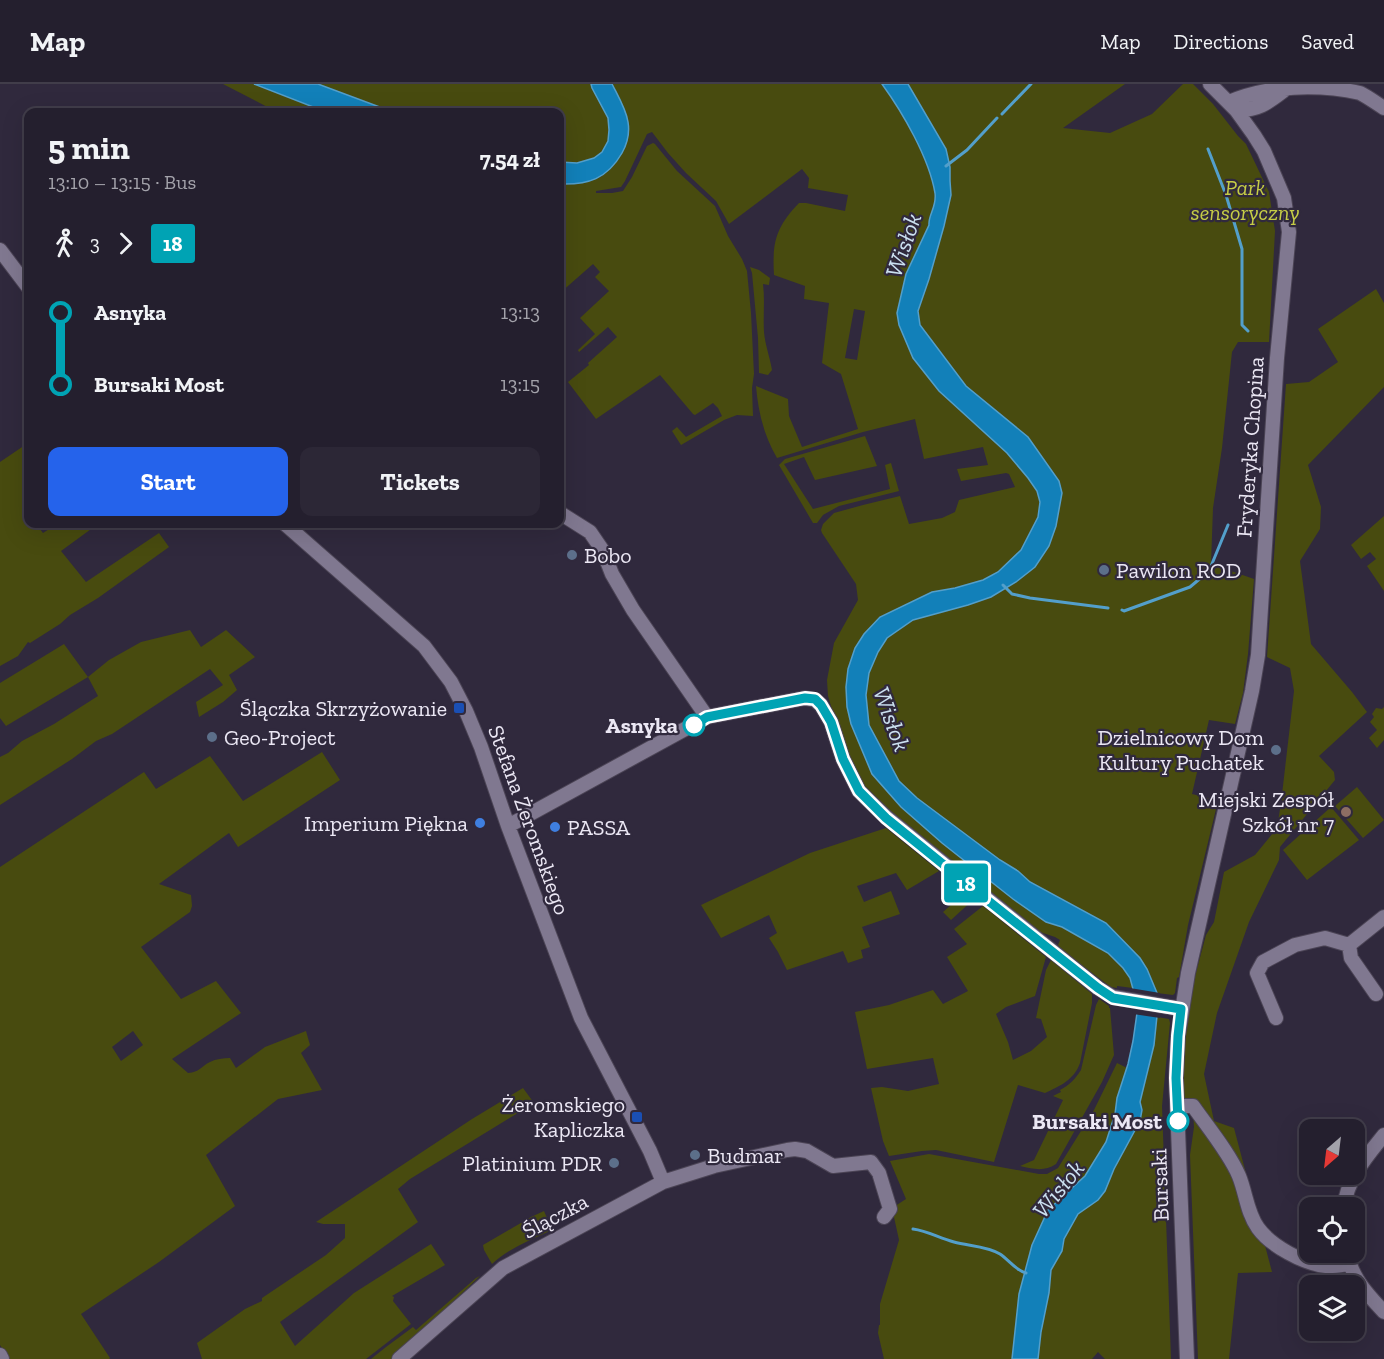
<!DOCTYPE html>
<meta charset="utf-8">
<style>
body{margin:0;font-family:"Zilla Slab",serif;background:#2c2736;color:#f1f3f6;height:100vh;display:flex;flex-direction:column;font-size:22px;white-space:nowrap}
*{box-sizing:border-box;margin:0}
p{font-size:20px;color:#a3a2aa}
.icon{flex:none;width:33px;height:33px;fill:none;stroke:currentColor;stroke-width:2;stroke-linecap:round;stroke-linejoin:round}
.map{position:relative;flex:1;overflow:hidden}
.details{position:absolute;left:24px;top:24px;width:540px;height:420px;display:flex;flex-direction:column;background:#241f2e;border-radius:12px;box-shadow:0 6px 24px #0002,0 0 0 2px #413d4a}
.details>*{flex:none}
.badge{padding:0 12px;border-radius:4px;font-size:21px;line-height:39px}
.needle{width:39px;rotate:208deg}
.controls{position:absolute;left:1299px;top:1035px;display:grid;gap:12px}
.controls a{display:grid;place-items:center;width:66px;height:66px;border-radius:12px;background:#241f2e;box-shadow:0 6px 24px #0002,0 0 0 2px #413d4a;font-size:30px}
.map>.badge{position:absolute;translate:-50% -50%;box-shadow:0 0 0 3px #fff}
.legs{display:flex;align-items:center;gap:9px;height:66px;padding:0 24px;font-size:20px}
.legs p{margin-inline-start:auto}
.summary{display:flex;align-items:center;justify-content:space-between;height:102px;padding:0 24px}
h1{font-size:33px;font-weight:800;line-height:45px}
.action{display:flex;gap:12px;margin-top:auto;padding:12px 24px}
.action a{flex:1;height:69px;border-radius:12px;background:#2563eb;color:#fff;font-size:24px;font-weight:800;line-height:69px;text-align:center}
.action a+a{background:#2c2736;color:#f1f3f6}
ul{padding:0 24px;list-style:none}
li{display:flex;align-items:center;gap:21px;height:72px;font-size:22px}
li i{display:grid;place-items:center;width:9px;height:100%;margin:0 8px;background:currentColor}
li i::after{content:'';width:15px;height:15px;margin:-8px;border:4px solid;border-radius:50%;background:#241f2e}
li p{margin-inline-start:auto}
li:first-child i{background:linear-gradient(#0000 50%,currentColor 0)}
li:last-child i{background:linear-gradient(currentColor 50%,#0000 0)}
header{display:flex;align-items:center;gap:36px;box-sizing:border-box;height:84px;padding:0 30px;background:#241f2e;border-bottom:2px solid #413d4a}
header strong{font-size:28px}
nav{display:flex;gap:33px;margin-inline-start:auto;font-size:21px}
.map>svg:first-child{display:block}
</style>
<header>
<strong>Map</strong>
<nav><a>Map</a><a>Directions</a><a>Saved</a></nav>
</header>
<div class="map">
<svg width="1384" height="1275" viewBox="0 0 1384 1275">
<rect width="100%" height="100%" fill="#30293d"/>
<path fill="#484b0f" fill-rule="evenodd" d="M223 0H254L326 28H277Z
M318 0H591L592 4 608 34 609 46 608 57 602 68 594 74 577 79 560 78V28H393Z
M612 0H882C903 29 929 74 935 109 937 123 928 131 929 141L906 190 897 229 899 241 913 274 939 307 1007 369 1028 394 1037 407 1040 418 1038 433 1021 466 998 488 983 496 955 504 932 508 880 533 855 564 848 585 846 603 872 690 901 723 942 759 1013 815 1046 838 1062 843 1108 869 1123 884 1130 894 1133 904 1117 902V904L1111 903 1064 868 1058 861 1060 856 1055 853 1034 846 892 732 862 701 845 663 831 622 828 612 827 596 834 559 858 516 856 500 822 449 821 446 823 440 834 429 863 421 900 412 909 440 942 434 955 428 959 416 1015 403 1009 390 1006 389 961 397 957 385 988 381 983 363 924 375 915 335 863 348 777 374C764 352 758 327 756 302L788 315 789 332 802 363 858 345 841 290 822 279 829 219 804 215 805 202 774 191C772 158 776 143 799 119H806L845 127 848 111 808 104 809 94 802 85 729 140 716 117 686 89 668 69 652 48 647 50 625 97 621 103 596 107V109H612L623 107 632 93 647 62 653 59 655 60 677 87 715 122 728 152 742 175 747 187 751 229 753 270 754 290 752 304 753 332 737 331 724 336 681 361 672 347 677 343 686 353 722 332 718 324 713 319 695 331 693 330 660 291 596 335 568 298 589 281 588 279 617 253 608 243 579 268 578 266 595 250 580 234 609 207 595 193 600 188 593 180 560 209V100C576 100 588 98 602 92L625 27ZM854 225 865 227 857 276 845 274Z
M908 0H1125L1063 44 1110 49 1152 30 1183 0H1193L1213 20 1238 52 1246 60 1269 108 1275 147 1269 258H1238L1232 268 1222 364 1213 424 1211 480 1254 495 1248 570 1243 609 1235 640 1209 636 1192 710 1216 716 1217 721 1188 841 1179 893 1177 894 1175 909 1173 911 1157 909 1147 885 1140 874 1106 839 1030 798 1018 787 1000 776 917 714 899 697 869 641 866 611 869 589 878 568 887 554 913 536 968 521 991 513 1016 498 1035 483 1049 462 1059 397 1028 353 966 302 920 241 918 227 929 195 951 111 946 65Z
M750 183 759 186 770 194 769 201 763 200C765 216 763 232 764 248 765 261 770 273 772 286L768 291 759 289 758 254 752 189Z
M1376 205 1384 219V303L1308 381 1321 423 1320 445 1300 477 1311 560 1352 608 1367 628 1319 672 1334 688 1335 696 1280 763 1279 776 1249 838 1217 929 1204 990 1214 1037 1234 1044 1272 1188 1238 1189 1229 1275H1198L1190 1071 1194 1043 1193 1027 1178 1022 1185 930 1206 851 1214 838 1224 788 1255 771 1277 744 1281 719 1294 607 1290 584 1267 573 1286 300 1309 298 1338 278 1318 245Z
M865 352 877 382 815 396 804 373 784 380 813 425 890 405 885 381 891 379 899 407 839 422 823 431 817 439H813L779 381 785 375Z
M28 359V423L25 426 28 431V440H36L43 449 57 440H98L61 467 86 498 159 449 169 463 98 514 70 531 60 540 30 559 28 558 18 572 0 582V378Z
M1384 432V507L1367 482 1376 475 1370 468 1361 475 1351 461Z
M190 546 201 563 226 546 255 573 229 591 237 606 223 618 199 633 196 618 223 601 210 585 112 650 96 657 72 675 0 721V673L8 669 22 657 54 640 98 612 88 593 6 642 0 634V599L64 560 88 593 109 576 141 558Z
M1384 623V656L1377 664 1369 654 1377 646 1370 638 1374 633 1372 630 1376 624 1382 625Z
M322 668 340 696 238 763 229 749 159 800 191 811 192 822 190 828 141 863 181 915 216 897 241 929 172 975 188 989C200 988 200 983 210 978 216 975 223 974 230 974L236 984 265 963 306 947 310 961 301 969 322 1006 278 1015 206 1071 235 1122 159 1178 81 1230 110 1274 109 1275H8L0 1261V783L144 688 156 705 210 672 243 717ZM133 947 143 961 121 977 112 963Z
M1357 703 1384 736 1363 754 1335 722Z
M1331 723 1359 756 1307 796 1283 766Z
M886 744 939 787 907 806 896 789 857 802 864 818 891 807 900 830 862 843 870 863 861 866 863 874 848 879 843 867 787 886 778 868 769 854 777 849 769 831 721 854 701 821 810 769Z
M966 808 974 815 951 836 943 828Z
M983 822 1046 873 1035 912 1006 923 996 930 1008 958 1013 976 1031 967 1047 953 1041 935 1036 934 1046 886 1051 876 1092 910V919L1080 979C1074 996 1060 1002 1045 1009L1018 1001 994 1078 936 1066 922 1067 889 1072 883 1057 871 1004 882 1003 908 1007 939 1000 933 974 867 985 855 928 889 921 933 906 943 920 968 907 947 873 967 860 954 845Z
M1099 915 1109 922V924H1110L1114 971 1102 998 1056 1080C1044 1088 1034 1085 1020 1082L1034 1076 1063 1016 1053 1012 1061 1008 1060 1006C1070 1001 1075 995 1081 986L1096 921Z
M1157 933 1169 935 1170 939 1162 1022 1171 1275H1105L1098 1268 1092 1275H884L878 1249 879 1241H880V1220L899 1156 892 1124 906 1115 890 1077 929 1070 1039 1090H1047L1058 1084 1094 1026 1117 979 1131 986 1124 1011 1143 1027 1140 1018Z
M523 1004 534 1019 410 1095 398 1105 418 1138 280 1238 295 1262 354 1209 431 1160 445 1181 392 1212 394 1213 393 1217 411 1240 366 1275H202L197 1259 245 1225 262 1217V1214L326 1171 345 1154V1140H323L316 1138 472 1035Z
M544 1127 552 1146C531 1156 509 1164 492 1180L484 1166 483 1161 531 1133Z
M480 1192 437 1233 438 1235 391 1275H371L386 1263 413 1243 416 1246 476 1194Z"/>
<path fill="#1280b9" stroke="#539fcb" stroke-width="1.5" d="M254 0H318L393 28H326Z
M591 0H612C618 12 626 25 628 38 630 50 627 60 622 69 607 95 588 101 560 100V78L577 79 594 74 602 68 608 57 609 46 608 34 592 4Z
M882 0H908L946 65 950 83V97L951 111 944 142 929 195 918 227 920 241 966 302 1028 353 1059 397 1062 409 1056 442 1049 462 1035 483 1030 487 1016 498 991 513 968 521 913 536 887 554 878 568 869 589 866 611 869 641 899 697 917 714 1000 776 1018 787 1030 798 1106 839 1140 874 1147 885 1157 909V932L1154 961 1140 1018 1142 1026 1140 1037 1114 1085 1105 1107 1098 1116 1078 1130 1064 1155 1062 1167 1051 1186 1049 1209 1041 1248 1038 1275H1012L1019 1210 1032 1161 1048 1126 1085 1092 1106 1058 1115 1030 1117 1014 1128 980 1133 957 1137 929 1133 905 1130 894 1123 884 1108 869 1062 843 1046 838 1013 815 942 759 901 723 872 690 851 640 847 623 846 603 848 585 855 564 864 550 880 533 932 508 955 504 983 496 998 488 1021 466 1038 433 1040 418 1037 407 1028 394 1007 369 939 307 913 274 899 241 897 229 906 190 929 141C928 131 937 123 935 109 929 74 903 29 882 0Z"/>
<path fill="#30293d" d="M1130 904 1160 909V934L1133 930Z"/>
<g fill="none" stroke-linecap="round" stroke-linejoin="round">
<path stroke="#539fcb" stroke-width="3" d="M1002 30 1031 0
M1208 65 1226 111 1242 165V241L1248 247
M946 82 967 66 997 34
M1003 501 1012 510 1030 514 1108 524
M1122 526 1124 527 1190 503 1209 487 1228 441
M913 1145C928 1147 939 1154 954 1158 968 1162 987 1162 1000 1170 1009 1176 1015 1186 1026 1189"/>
<defs>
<path id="minor" d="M1229 18C1268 1 1319 0 1360 9 1368 13 1376 19 1384 24
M1236 26C1261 27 1271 16 1290 2
M0 166 28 203
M560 429 590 448 603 467 612 490 633 526 707 633
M285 440 424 562 451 598 466 627 481 663 508 742 581 934 650 1067 663 1098
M508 742 707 633 805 614 815 616 821 621 831 638 843 675 859 707 886 733 1098 904 1113 913 1181 925
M1349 861 1351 874 1376 910
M1276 934 1257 889 1263 878 1295 861 1325 854 1349 861 1384 833
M1178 1022H1193C1207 1042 1230 1070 1239 1092 1246 1109 1247 1129 1258 1144 1271 1162 1304 1180 1326 1182 1333 1183 1342 1181 1349 1180
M1344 1124C1346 1096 1367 1072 1384 1051
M1347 1168C1351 1193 1367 1210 1384 1228
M0 1271 2 1275
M399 1275 503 1184 663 1098 714 1082 787 1066 795 1065 807 1067 833 1082 871 1078 879 1089 890 1125 884 1133
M1187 1275 1176 994 1178 952 1188 889 1252 607 1258 571 1277 274 1289 148 1284 114 1264 67 1254 51 1236 26 1210 0"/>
</defs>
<use href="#minor" stroke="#4b4455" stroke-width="16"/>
<use href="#minor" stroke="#807890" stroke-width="14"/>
</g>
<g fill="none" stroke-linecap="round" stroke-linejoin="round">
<defs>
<path id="line-1" d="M694 641 707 633 805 614 815 615 821 621 831 638 843 675 859 707 886 734 986 815 1098 904 1113 914 1181 925 1178 952 1176 994 1178 1037"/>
</defs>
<use href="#line-1" stroke="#fff" stroke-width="14"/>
<use href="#line-1" stroke="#00a3b4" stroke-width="9"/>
</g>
<g fill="#5c6f8a" stroke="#30293d" stroke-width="2">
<circle cx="572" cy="471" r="6"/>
<circle cx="1104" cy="486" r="6"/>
<circle cx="212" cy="653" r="6"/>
<circle cx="1276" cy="666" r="6"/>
<circle cx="695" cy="1071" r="6"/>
<circle cx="614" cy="1079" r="6"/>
</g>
<g fill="#1a4fb4" stroke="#30293d" stroke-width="2">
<rect x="453" y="618" width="12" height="12" rx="3"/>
<rect x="631" y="1027" width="12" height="12" rx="3"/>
</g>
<g fill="#fff" stroke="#00a3b4" stroke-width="3">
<circle cx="694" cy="641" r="10"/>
<circle cx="1178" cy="1037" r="10"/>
</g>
<circle fill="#8d6e63" stroke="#30293d" stroke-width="2" cx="1346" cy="728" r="6"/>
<g fill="#3f7fe0" stroke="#30293d" stroke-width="2">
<circle cx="480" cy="739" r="6"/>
<circle cx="555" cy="743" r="6"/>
</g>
<g text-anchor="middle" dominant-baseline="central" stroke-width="4.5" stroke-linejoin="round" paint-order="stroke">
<g font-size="22" font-style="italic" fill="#c6cd46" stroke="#30293d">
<text x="1245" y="103">Park<tspan x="1245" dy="25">sensoryczny</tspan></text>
</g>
<g font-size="22" fill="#ebe7f4" stroke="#30293d">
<text transform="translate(1250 363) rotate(-86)">Fryderyka Chopina</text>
<text transform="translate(529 736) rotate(70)">Stefana Żeromskiego</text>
<text transform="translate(1160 1101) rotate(-92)">Bursaki</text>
<text transform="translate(555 1132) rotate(-28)">Ślączka</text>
</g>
<g font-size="22" fill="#ebe7f4" stroke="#30293d" text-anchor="end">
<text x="584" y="471" text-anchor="start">Bobo</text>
<text x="1116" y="486" text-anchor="start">Pawilon ROD</text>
<text x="447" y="624">Ślączka Skrzyżowanie</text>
<text x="224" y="653" text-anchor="start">Geo-Project</text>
<text x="1264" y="653">Dzielnicowy Dom<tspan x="1264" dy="25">Kultury Puchatek</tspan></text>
<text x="1334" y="715">Miejski Zespół<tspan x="1334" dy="25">Szkół nr 7</tspan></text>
<text x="468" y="739">Imperium Piękna</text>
<text x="567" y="743" text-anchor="start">PASSA</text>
<text x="625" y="1020">Żeromskiego<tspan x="625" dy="25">Kapliczka</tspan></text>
<text x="707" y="1071" text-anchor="start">Budmar</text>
<text x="602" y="1079">Platinium PDR</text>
</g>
<g font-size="22" font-weight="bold" fill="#ebe7f4" stroke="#30293d" text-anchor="end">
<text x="678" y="641">Asnyka</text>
<text x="1162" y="1037">Bursaki Most</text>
</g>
<g font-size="24" font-style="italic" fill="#cce1f1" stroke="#30293d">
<text transform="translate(903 161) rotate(-71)">Wisłok</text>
<text transform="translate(892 635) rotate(70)">Wisłok</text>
<text transform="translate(1058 1105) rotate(-51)">Wisłok</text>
</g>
</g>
</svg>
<div class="controls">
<a><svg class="needle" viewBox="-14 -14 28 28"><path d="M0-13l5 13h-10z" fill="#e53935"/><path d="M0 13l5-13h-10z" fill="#a3a2aa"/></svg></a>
<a><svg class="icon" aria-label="locate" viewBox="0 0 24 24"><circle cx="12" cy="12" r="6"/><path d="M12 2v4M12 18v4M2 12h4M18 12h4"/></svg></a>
<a><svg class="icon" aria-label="layers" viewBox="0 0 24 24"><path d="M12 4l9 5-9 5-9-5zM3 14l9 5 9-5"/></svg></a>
</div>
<b class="badge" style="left:966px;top:799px;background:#00a3b4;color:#fff">18</b>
<section class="details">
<div class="summary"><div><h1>5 min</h1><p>13:10 – 13:15 · Bus</p></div><b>7.54 zł</b></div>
<div class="legs"><svg class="icon" aria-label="walk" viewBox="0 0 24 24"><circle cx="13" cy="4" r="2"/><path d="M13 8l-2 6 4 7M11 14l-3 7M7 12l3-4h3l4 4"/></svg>3<svg class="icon" aria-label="forward" viewBox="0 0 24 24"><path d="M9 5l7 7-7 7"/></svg><b class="badge" style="background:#00a3b4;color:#fff">18</b></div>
<ul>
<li><i style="color:#00a3b4"></i><b>Asnyka</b><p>13:13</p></li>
<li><i style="color:#00a3b4"></i><b>Bursaki Most</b><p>13:15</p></li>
</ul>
<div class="action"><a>Start</a><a>Tickets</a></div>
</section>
</div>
